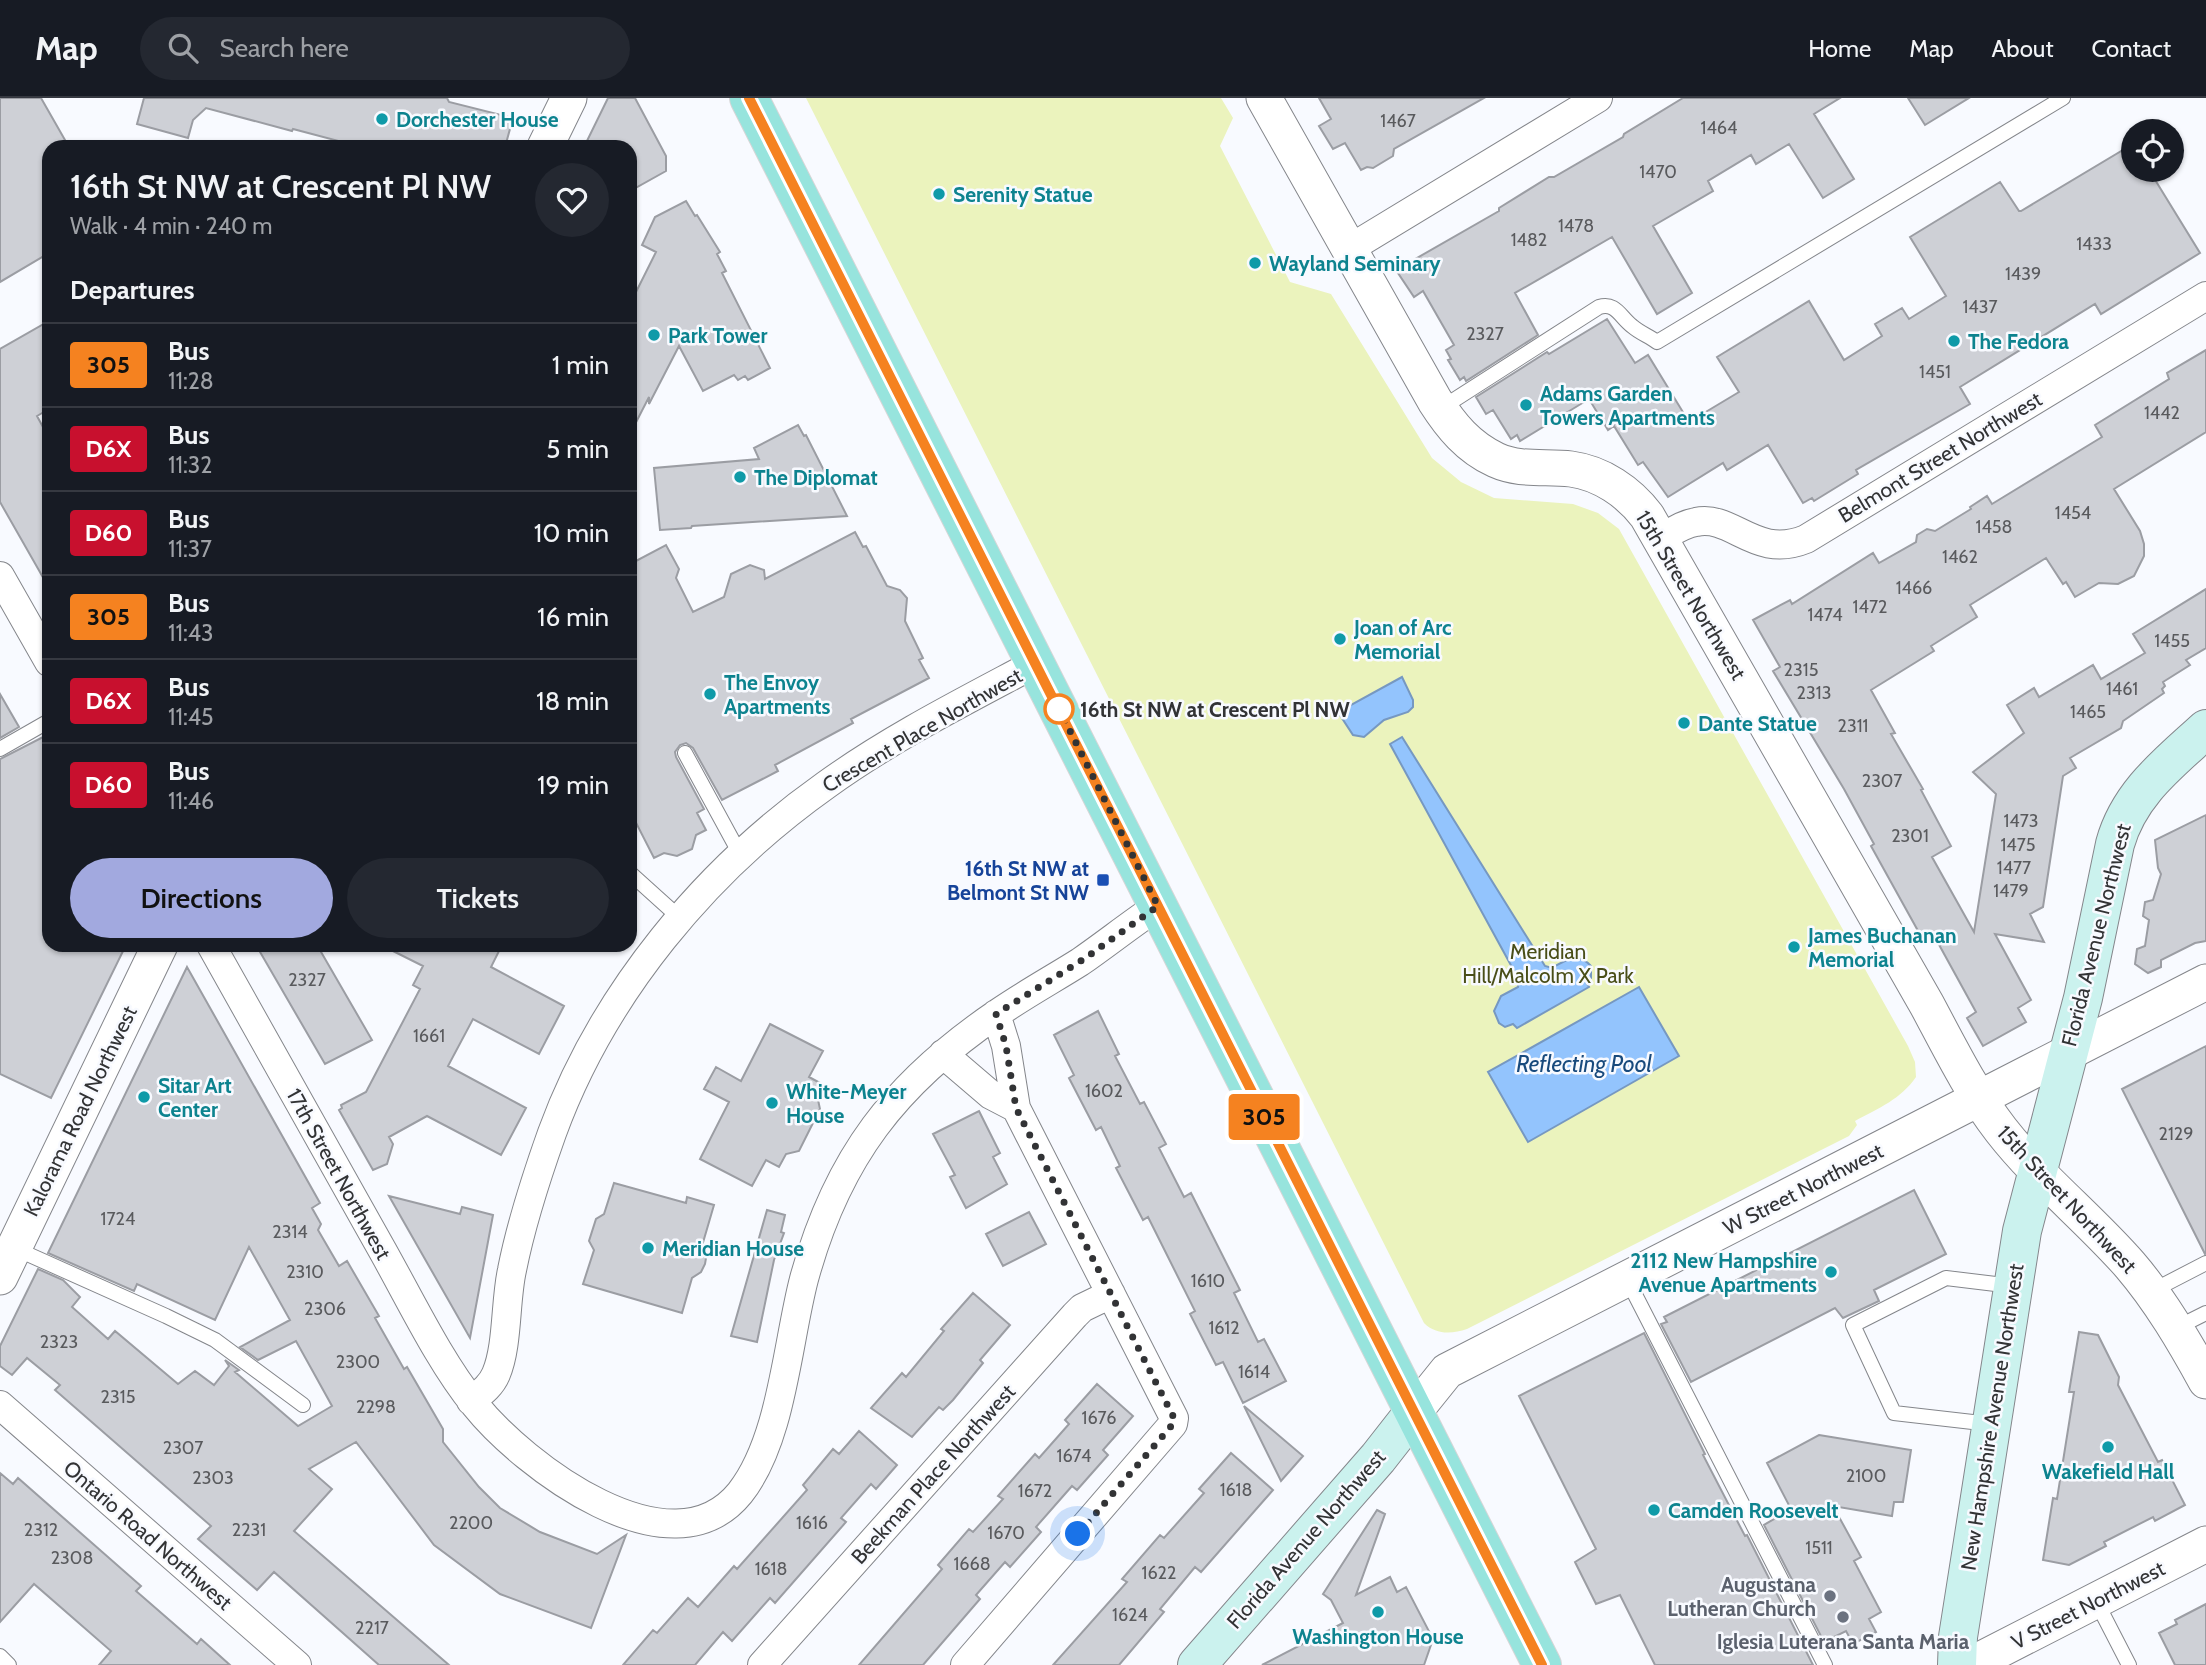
<!DOCTYPE html>
<meta charset="utf-8">
<style>
body{margin:0;font-family:Cabin,sans-serif;background:#242831;color:#f1f3f6;height:100vh;display:flex;flex-direction:column;font-size:26px;white-space:nowrap}
*{box-sizing:border-box;margin:0}
p{font-size:23px;color:#9ea1a6}
.icon{flex:none;width:38px;height:38px;fill:none;stroke:currentColor;stroke-width:2;stroke-linecap:round;stroke-linejoin:round}
.map{position:relative;flex:1;overflow:hidden}
.drawer{position:absolute;left:42px;top:42px;width:595px;height:812px;display:flex;flex-direction:column;background:#171b24;border-radius:21px;box-shadow:0 2px 5px #0004}
.drawer>*{flex:none}
.badge{padding:0 14px;border-radius:5px;font-size:24px;line-height:46px}
.buttons{position:absolute;left:2121px;top:21px;display:grid;gap:14px}
.buttons a{display:grid;place-items:center;width:63px;height:63px;border-radius:50%;background:#171b24;box-shadow:0 2px 5px #0004;font-size:35px}
.you{position:absolute;width:35px;height:35px;margin:-18px;border:5px solid #fff;border-radius:50%;background:#1a73e8;box-shadow:0 0 0 10px #1a73e833}
.map>.badge{position:absolute;translate:-50% -50%;box-shadow:0 0 0 4px #fff}
h2{padding:0 28px;font-size:26px;line-height:63px}
.round{display:grid;place-items:center;flex:none;width:74px;height:74px;border-radius:37px;background:#242831}
.headline{display:flex;align-items:center;justify-content:space-between;height:119px;padding:0 28px}
h1{font-size:33px;font-weight:600;line-height:52px}
.primary-button{display:flex;gap:14px;margin-top:auto;padding:14px 28px}
.primary-button a{flex:1;height:80px;border-radius:42px;background:#a2a9df;color:#111;font-size:28px;font-weight:600;line-height:80px;text-align:center}
.primary-button a+a{background:#242831;color:#f1f3f6}
ul{padding:0;list-style:none}
li{display:flex;align-items:center;gap:21px;height:84px;padding:0 28px;border-top:2px solid #363941}
li div{flex:1}
li b{display:block;font-size:26px}
li em{font-style:normal}
li .badge{min-width:77px;font-weight:700;text-align:center}
header{display:flex;align-items:center;gap:42px;box-sizing:border-box;height:98px;padding:0 35px;background:#171b24;border-bottom:2px solid #363941}
header strong{font-size:33px}
nav{display:flex;gap:38px;margin-inline-start:auto;font-size:24px}
.search{width:490px;height:63px;background:#242831;display:flex;align-items:center;gap:18px;box-sizing:border-box;padding:0 24px;border-radius:38px;color:#9ea1a6;font-size:26px}
.map>svg:first-child{display:block}
</style>
<header>
<strong>Map</strong>
<div class="search"><svg class="icon" aria-label="search" viewBox="0 0 24 24"><circle cx="10" cy="10" r="6"/><path d="M15 15l6 6"/></svg>Search here</div>
<nav><a>Home</a><a>Map</a><a>About</a><a>Contact</a></nav>
</header>
<div class="map">
<svg width="2206" height="1567" viewBox="0 0 2206 1567">
<rect width="100%" height="100%" fill="#f8faff"/>
<path fill="#ebf3bd" d="M806 0H1221L1233 20 1220 48 1290 184 1331 196 1432 360 1461 384 1494 400 1573 406 1598 415 1619 431 1908 948 1915 964 1916 979C1901 1001 1879 1010 1855 1023L1857 1027 1849 1038 1467 1231C1452 1236 1436 1237 1424 1225Z"/>
<path fill="#93c4fd" stroke="#7698c1" stroke-width="2" d="M1402 579 1413 602V609L1408 614 1384 622 1364 639 1353 637 1338 614Z
M1402 639 1545 868 1552 870C1565 862 1578 854 1591 868V880L1586 884 1589 889 1517 930 1513 926 1505 929 1499 925 1494 913 1501 898 1518 889 1519 882 1390 646Z
M1639 889 1679 958 1528 1044 1488 974Z"/>
<path fill="#ced0d6" stroke="#9b9da3" stroke-width="2" d="M0 0H41L69 49H49V155L0 184Z
M144 0H447L449 4 513 20 505 49H351L350 46 293 31 292 33 206 10 193 22 188 40 137 26Z
M608 0H635L666 58V73L630 93V49H584Z
M1319 0H1484L1394 51 1393 58 1373 70 1367 69 1361 72 1345 45 1333 51 1319 28 1331 21Z
M1683 0H1840L1814 16 1854 81 1823 100 1789 46 1756 66 1751 57 1708 83 1713 93 1653 128 1692 195 1657 216 1612 139 1515 195 1538 237 1466 283 1464 279 1460 282 1448 262 1451 261 1446 252 1454 247 1423 193 1414 199 1396 172 1499 113V110L1549 79H1554L1623 39 1624 36Z
M1908 0H1969L1925 27Z
M2133 46V72H2149L2200 155 2101 216 2095 206 1960 289 1970 306 1856 372 1858 376 1814 403 1812 400 1803 405 1768 347 1727 372 1723 365 1668 399 1643 364 1638 367 1614 328 1608 332 1589 301 1520 343 1517 337 1511 341 1493 312 1486 316 1476 299 1547 254 1549 256 1607 221 1635 265 1648 257 1689 324 1739 294 1717 259 1809 203 1844 262 1882 238 1875 226 1902 210 1909 221 1946 198 1910 139 2000 84 2019 113H2021Z
M686 103 695 118 697 117 720 154 717 156 726 173 722 175 770 270 748 282 745 278 738 282 734 277 703 293 679 248 649 306V299L630 336V206L656 154 642 147 655 119Z
M49 223V311L37 318 49 340V490L0 404V251Z
M2206 252V334L2114 391 2140 433 2144 446V458L2134 478 2118 486 2099 485 2075 499 2066 484 2063 486 2046 460 1970 507 1977 519 1931 548 1934 553 1871 592 1895 635 1891 636 1923 691 1921 692 1951 748 1932 759 1974 834 1996 696 1973 674 2024 635 2007 607 2034 590 2039 599 2093 567 2101 581 2145 555 2133 536 2206 491V550L2186 562 2190 567 2163 584 2165 588 2162 591 2164 595 2123 623 2121 630 2070 660 2076 670 2063 678 2043 809 2030 816 2044 844 1995 836 2031 902 2018 910 2026 924 1983 948 1967 920 1976 914 1932 834 1922 840 1871 748 1874 746 1844 691 1773 573 1780 569 1753 522 1790 502 1792 506 1873 455 1879 465 1916 444 1917 437 1927 431 1935 433 1971 411 1970 409 1987 398 1992 406 2102 339 2095 327 2169 281 2167 275Z
M798 327 804 338 806 337 847 418 692 428 691 430 660 432 654 370 759 361 754 350Z
M855 434 863 449 866 448 887 488 900 492 907 500 905 523 923 560 919 562 929 580 851 621 853 625 775 667 778 673 722 702 693 650 686 645 680 647 675 654 676 659 704 711 697 715 706 732 696 737 692 751 677 758 664 755 654 760 630 713V477L634 464 666 447 679 471 676 480 693 514 724 499 731 476 750 467 764 472 765 481Z
M0 596 19 629 0 640Z
M49 636V847H126L51 1000 0 976V661Z
M2206 717V843L2195 845 2161 862V869L2148 875 2135 866 2137 851 2145 848 2149 822 2143 818 2145 804 2153 802 2161 776 2158 770 2155 742Z
M256 847H317L372 942 325 966Z
M381 847H502L491 869 564 908 539 956 473 921 448 968 526 1010 501 1057 427 1018 389 1039 393 1046 387 1066 373 1072 339 1012 342 1010 341 1007 366 994 420 891 413 887 423 868Z
M187 869 320 1105 312 1110 321 1126 318 1132 339 1168 347 1163 379 1218 375 1220 404 1271 407 1269 443 1331V1344L479 1389 500 1410 540 1434 597 1456 626 1437 591 1530 500 1496 434 1447 356 1344 309 1371 332 1391 294 1433 449 1567H379L274 1474 257 1492 198 1441 211 1428 55 1292 60 1287 27 1260 12 1277 0 1268V1248L38 1171 63 1182 80 1199 72 1209 108 1241 115 1233 178 1286 195 1273 214 1287 229 1268 225 1262 239 1272 235 1274 298 1328 332 1308 296 1243 258 1262 240 1249 290 1222 249 1149 215 1222 137 1186 134 1193 48 1155Z
M1098 913 1119 956 1115 958 1140 1006 1144 1004 1166 1046 1159 1050 1184 1099 1191 1095 1240 1192 1234 1195 1258 1244 1264 1241 1286 1283 1243 1305 1223 1264 1216 1267 1190 1216 1195 1213 1148 1119 1143 1122 1116 1070 1120 1068 1101 1029 1096 1032 1069 980 1074 977 1054 937Z
M770 926 823 953 809 979 822 986 817 997 820 1011 799 1053 786 1056 779 1069 766 1062 752 1088 700 1061 729 1004 704 991 716 969 741 983Z
M2206 948V1155L2205 1156 2122 991Z
M979 1013 1000 1055 993 1059 1007 1086 966 1110 950 1079 955 1077 933 1036Z
M614 1085 686 1105 687 1099 714 1107 702 1148 706 1160 705 1166 701 1174 692 1180 682 1215 583 1186 594 1152 589 1143 596 1121 604 1116Z
M1914 1092 1946 1156 1874 1192 1879 1203 1843 1220 1835 1210 1691 1284 1661 1226 1667 1224 1664 1219Z
M389 1098 460 1116 462 1109 493 1117 470 1240Z
M767 1112 785 1117 781 1134 784 1135 774 1162 757 1244 731 1238Z
M1029 1114 1046 1146 1003 1168 986 1136Z
M973 1195 1010 1227 980 1262 983 1265 953 1302 943 1312 939 1309 912 1339 871 1310 902 1275 906 1279 944 1233 941 1231Z
M2079 1234 2098 1237 2119 1279 2118 1287 2158 1364 2162 1362 2185 1407 2155 1423 2153 1419 2104 1444 2106 1448 2069 1467 2043 1462 2053 1400 2057 1401 2074 1294H2069Z
M1644 1235 1705 1356 1703 1357 1745 1438 1747 1437 1813 1567H1655L1620 1497 1596 1506 1575 1464 1596 1451 1519 1298Z
M1097 1286 1133 1318 1103 1352 1108 1357 1077 1392 1072 1388 1036 1429 1041 1434 1010 1469 1005 1464 976 1497 980 1501 923 1567H859L942 1471 938 1467 969 1431 973 1434 1003 1401 998 1398 1035 1356 1039 1360 1069 1326 1065 1322Z
M1244 1308 1303 1358 1281 1383Z
M859 1333 897 1367 876 1391 871 1386 841 1420 846 1424 775 1505 770 1500 732 1543 723 1534 695 1567H623L653 1532 657 1535 688 1500 698 1509 734 1468 737 1471 807 1392 803 1387 833 1351 839 1356Z
M1819 1337 1911 1352 1903 1404H1894L1892 1418 1833 1408 1861 1459 1854 1463 1881 1514 1869 1521 1876 1534 1853 1546 1846 1533 1824 1544 1764 1427 1791 1411 1767 1365Z
M1231 1355 1273 1392 1201 1474 1195 1469 1160 1511 1164 1514 1119 1567H1053L1127 1484 1122 1481 1160 1437 1164 1440 1204 1395 1199 1391Z
M0 1375 13 1386 18 1380 141 1488 136 1493 197 1546 201 1541 230 1567H99L111 1553 34 1486 0 1524Z
M1377 1412 1385 1416 1356 1497 1390 1479 1397 1494 1406 1489 1433 1541 1424 1567H1262L1343 1525 1331 1502 1323 1496Z
M2206 1506V1567H2175L2159 1535 2177 1526 2175 1522Z"/>
<g fill="none" stroke-linecap="round" stroke-linejoin="round">
<defs>
<path id="service" d="M1440 311 1599 209C1616 204 1620 219 1632 228 1640 235 1649 238 1657 244L2063 0
M0 651 49 623
M685 655 740 756
M630 775 681 821
M14 1150 166 1218 215 1242 303 1307
M1627 1181 1825 1567
M2152 1193 2206 1165
M2176 1230 2206 1215
M1990 1326 1894 1315 1853 1227 1946 1180 2012 1188
M2096 1503 2129 1567
M0 1558 9 1567"/>
<path id="minor" d="M1349 151 1598 0
M1661 440C1672 434 1683 426 1696 424 1733 416 1755 462 1806 441L2206 198
M0 478 49 564
M211 847C267 948 324 1048 380 1148 409 1199 439 1263 475 1307 523 1367 671 1480 740 1395 782 1342 787 1246 804 1181 837 1060 895 985 998 915 1024 897 1053 881 1080 864 1106 846 1131 826 1158 808
M943 956 991 997 1016 1010
M471 1303C481 1295 491 1288 496 1276 508 1248 505 1203 512 1172 521 1126 536 1080 552 1035 603 895 706 772 826 687 891 640 965 603 1036 565
M0 1307 297 1567
M762 1567 1075 1217 1082 1210 1111 1196
M965 1567 1173 1326 1174 1320 1016 1010 1006 948 996 916"/>
<path id="tertiary" d="M1264 0 1435 303C1451 328 1468 349 1496 362 1520 373 1546 368 1571 371 1601 375 1629 394 1647 418L1927 907C1950 950 1971 993 2001 1032 2039 1081 2089 1120 2130 1167 2160 1202 2184 1243 2206 1283
M545 49 569 0
M0 1179 160 847
M1414 1314 1447 1273 2206 884
M1970 1567 2206 1446"/>
<path id="secondary" d="M1197 1567 1378 1360 1414 1314
M1957 1567 1958 1539 2022 1133 2083 900 2115 746C2129 695 2169 665 2206 631"/>
<path id="primary" d="M749 0 1542 1567"/>
</defs>
<use href="#service" stroke="#84868b" stroke-width="16"/>
<use href="#minor" stroke="#84868b" stroke-width="30"/>
<use href="#tertiary" stroke="#84868b" stroke-width="37"/>
<use href="#secondary" stroke="#84868b" stroke-width="40"/>
<use href="#primary" stroke="#d6d6d7" stroke-width="40"/>
<use href="#service" stroke="#fff" stroke-width="14"/>
<use href="#minor" stroke="#fff" stroke-width="28"/>
<use href="#tertiary" stroke="#fff" stroke-width="35"/>
<use href="#secondary" stroke="#cbf2ee" stroke-width="38"/>
<use href="#primary" stroke="#97e4dd" stroke-width="38"/>
</g>
<g fill="none" stroke-linecap="round" stroke-linejoin="round">
<defs>
<path id="line" d="M749 0 1542 1567"/>
</defs>
<use href="#line" stroke="#fff" stroke-width="16"/>
<use href="#line" stroke="#f58220" stroke-width="10"/>
<path stroke="#323335" stroke-width="7" stroke-dasharray="0 12.6" d="M1059 611 1158 808 1084 861 996 916 1006 948 1016 1010 1174 1320 1173 1326 1078 1436"/>
</g>
<g fill="#0f9aa8" stroke="#f8faff" stroke-width="2.5">
<circle cx="382" cy="21" r="7"/>
<circle cx="939" cy="96" r="7"/>
<circle cx="1255" cy="165" r="7"/>
<circle cx="654" cy="237" r="7"/>
<circle cx="1954" cy="243" r="7"/>
<circle cx="1526" cy="307" r="7"/>
<circle cx="740" cy="379" r="7"/>
<circle cx="1340" cy="541" r="7"/>
<circle cx="710" cy="596" r="7"/>
<circle cx="1684" cy="625" r="7"/>
<circle cx="1794" cy="849" r="7"/>
<circle cx="144" cy="999" r="7"/>
<circle cx="772" cy="1005" r="7"/>
<circle cx="648" cy="1150" r="7"/>
<circle cx="1831" cy="1174" r="7"/>
<circle cx="2108" cy="1349" r="7"/>
<circle cx="1654" cy="1412" r="7"/>
<circle cx="1378" cy="1514" r="7"/>
</g>
<circle fill="#fff" stroke="#f58220" stroke-width="3.5" cx="1059" cy="611" r="14"/>
<rect fill="#1a4fb4" stroke="#f8faff" stroke-width="2.5" x="1096" y="775" width="14" height="14" rx="3.5"/>
<g fill="#6b7280" stroke="#f8faff" stroke-width="2.5">
<circle cx="1830" cy="1498" r="7"/>
<circle cx="1843" cy="1519" r="7"/>
</g>
<g text-anchor="middle" dominant-baseline="central" stroke-width="5" stroke-linejoin="round" paint-order="stroke">
<g font-size="18" fill="#595a5d">
<text x="1398" y="23">1467</text>
<text x="1719" y="30">1464</text>
<text x="1658" y="74">1470</text>
<text x="1576" y="128">1478</text>
<text x="1529" y="142">1482</text>
<text x="2094" y="146">1433</text>
<text x="2023" y="176">1439</text>
<text x="1980" y="209">1437</text>
<text x="1485" y="236">2327</text>
<text x="1935" y="274">1451</text>
<text x="2162" y="315">1442</text>
<text x="2073" y="415">1454</text>
<text x="1994" y="429">1458</text>
<text x="1960" y="459">1462</text>
<text x="1914" y="490">1466</text>
<text x="1870" y="509">1472</text>
<text x="1825" y="517">1474</text>
<text x="2172" y="543">1455</text>
<text x="1801" y="572">2315</text>
<text x="2122" y="591">1461</text>
<text x="1814" y="595">2313</text>
<text x="2088" y="614">1465</text>
<text x="1853" y="628">2311</text>
<text x="1882" y="683">2307</text>
<text x="2021" y="723">1473</text>
<text x="1910" y="738">2301</text>
<text x="2018" y="747">1475</text>
<text x="2014" y="770">1477</text>
<text x="2011" y="793">1479</text>
<text x="307" y="882">2327</text>
<text x="429" y="938">1661</text>
<text x="1104" y="993">1602</text>
<text x="2176" y="1036">2129</text>
<text x="118" y="1121">1724</text>
<text x="290" y="1134">2314</text>
<text x="305" y="1174">2310</text>
<text x="1208" y="1183">1610</text>
<text x="325" y="1211">2306</text>
<text x="1224" y="1230">1612</text>
<text x="59" y="1244">2323</text>
<text x="358" y="1264">2300</text>
<text x="1254" y="1274">1614</text>
<text x="118" y="1299">2315</text>
<text x="376" y="1309">2298</text>
<text x="1099" y="1320">1676</text>
<text x="183" y="1350">2307</text>
<text x="1074" y="1358">1674</text>
<text x="1866" y="1378">2100</text>
<text x="213" y="1380">2303</text>
<text x="1236" y="1392">1618</text>
<text x="1035" y="1393">1672</text>
<text x="471" y="1425">2200</text>
<text x="812" y="1425">1616</text>
<text x="41" y="1432">2312</text>
<text x="249" y="1432">2231</text>
<text x="1006" y="1435">1670</text>
<text x="1819" y="1450">1511</text>
<text x="72" y="1460">2308</text>
<text x="972" y="1466">1668</text>
<text x="771" y="1471">1618</text>
<text x="1159" y="1475">1622</text>
<text x="1130" y="1517">1624</text>
<text x="372" y="1530">2217</text>
</g>
<g font-size="21" font-weight="bold" fill="#0d838f" stroke="#f8faff" text-anchor="start">
<text x="396" y="21">Dorchester House</text>
<text x="953" y="96">Serenity Statue</text>
<text x="1269" y="165">Wayland Seminary</text>
<text x="668" y="237">Park Tower</text>
<text x="1968" y="243">The Fedora</text>
<text x="1540" y="295">Adams Garden<tspan x="1540" dy="24">Towers Apartments</tspan></text>
<text x="754" y="379">The Diplomat</text>
<text x="1354" y="529">Joan of Arc<tspan x="1354" dy="24">Memorial</tspan></text>
<text x="724" y="584">The Envoy<tspan x="724" dy="24">Apartments</tspan></text>
<text x="1698" y="625">Dante Statue</text>
<text x="1808" y="837">James Buchanan<tspan x="1808" dy="24">Memorial</tspan></text>
<text x="158" y="987">Sitar Art<tspan x="158" dy="24">Center</tspan></text>
<text x="786" y="993">White-Meyer<tspan x="786" dy="24">House</tspan></text>
<text x="662" y="1150">Meridian House</text>
<text x="1817" y="1162" text-anchor="end">2112 New Hampshire<tspan x="1817" dy="24">Avenue Apartments</tspan></text>
<text x="2108" y="1373" text-anchor="middle">Wakefield Hall</text>
<text x="1668" y="1412">Camden Roosevelt</text>
<text x="1378" y="1538" text-anchor="middle">Washington House</text>
</g>
<g font-size="21" fill="#323335" stroke="#f8faff">
<text transform="translate(1940 359) rotate(-31)">Belmont Street Northwest</text>
<text transform="translate(1691 497) rotate(59)">15th Street Northwest</text>
<text transform="translate(922 632) rotate(-30)">Crescent Place Northwest</text>
<text transform="translate(2096 837) rotate(-76)">Florida Avenue Northwest</text>
<text transform="translate(80 1013) rotate(-64)">Kalorama Road Northwest</text>
<text transform="translate(339 1076) rotate(61)">17th Street Northwest</text>
<text transform="translate(1803 1091) rotate(-27)">W Street Northwest</text>
<text transform="translate(2067 1101) rotate(47)">15th Street Northwest</text>
<text transform="translate(1992 1319) rotate(-81)">New Hampshire Avenue Northwest</text>
<text transform="translate(933 1376) rotate(-48)">Beekman Place Northwest</text>
<text transform="translate(148 1437) rotate(41)">Ontario Road Northwest</text>
<text transform="translate(1306 1441) rotate(-49)">Florida Avenue Northwest</text>
<text transform="translate(2088 1507) rotate(-27)">V Street Northwest</text>
</g>
<g font-size="21" font-weight="bold" fill="#323335" stroke="#f8faff" text-anchor="start">
<text x="1080" y="611">16th St NW at Crescent Pl NW</text>
</g>
<g font-size="21" font-weight="bold" fill="#164399" stroke="#f8faff" text-anchor="end">
<text x="1089" y="770">16th St NW at<tspan x="1089" dy="24">Belmont St NW</tspan></text>
</g>
<g font-size="21" fill="#494e18" stroke="#f8faff">
<text x="1548" y="853">Meridian<tspan x="1548" dy="24">Hill/Malcolm X Park</tspan></text>
</g>
<g font-size="21" font-weight="bold" fill="#5b616d" stroke="#f8faff" text-anchor="end">
<text x="1816" y="1486">Augustana<tspan x="1816" dy="24">Lutheran Church</tspan></text>
<text x="1843" y="1543" text-anchor="middle">Iglesia Luterana Santa Maria</text>
</g>
<g font-size="23" font-style="italic" fill="#184a7d" stroke="#f8faff">
<text x="1584" y="966">Reflecting Pool</text>
</g>
</g>
</svg>
<div class="buttons">
<a><svg class="icon" aria-label="locate" viewBox="0 0 24 24"><circle cx="12" cy="12" r="6"/><path d="M12 2v4M12 18v4M2 12h4M18 12h4"/></svg></a>
</div>
<div class="you" style="left:1078px;top:1436px"></div>
<b class="badge" style="left:1264px;top:1019px;background:#f58220;color:#111">305</b>
<section class="drawer">
<div class="headline"><div><h1>16th St NW at Crescent Pl NW</h1><p>Walk · 4 min · 240 m</p></div><a class="round"><svg class="icon" aria-label="heart" viewBox="0 0 24 24"><path d="M12 20l-8-8c-3-5 5-10 8-4 3-6 11-1 8 4z"/></svg></a></div>
<h2>Departures</h2>
<ul>
<li><span class="badge" style="background:#f58220;color:#111">305</span><div><b>Bus</b><p>11:28</p></div><em>1 min</em></li>
<li><span class="badge" style="background:#c8102e;color:#fff">D6X</span><div><b>Bus</b><p>11:32</p></div><em>5 min</em></li>
<li><span class="badge" style="background:#c8102e;color:#fff">D60</span><div><b>Bus</b><p>11:37</p></div><em>10 min</em></li>
<li><span class="badge" style="background:#f58220;color:#111">305</span><div><b>Bus</b><p>11:43</p></div><em>16 min</em></li>
<li><span class="badge" style="background:#c8102e;color:#fff">D6X</span><div><b>Bus</b><p>11:45</p></div><em>18 min</em></li>
<li><span class="badge" style="background:#c8102e;color:#fff">D60</span><div><b>Bus</b><p>11:46</p></div><em>19 min</em></li>
</ul>
<div class="primary-button"><a>Directions</a><a>Tickets</a></div>
</section>
</div>
